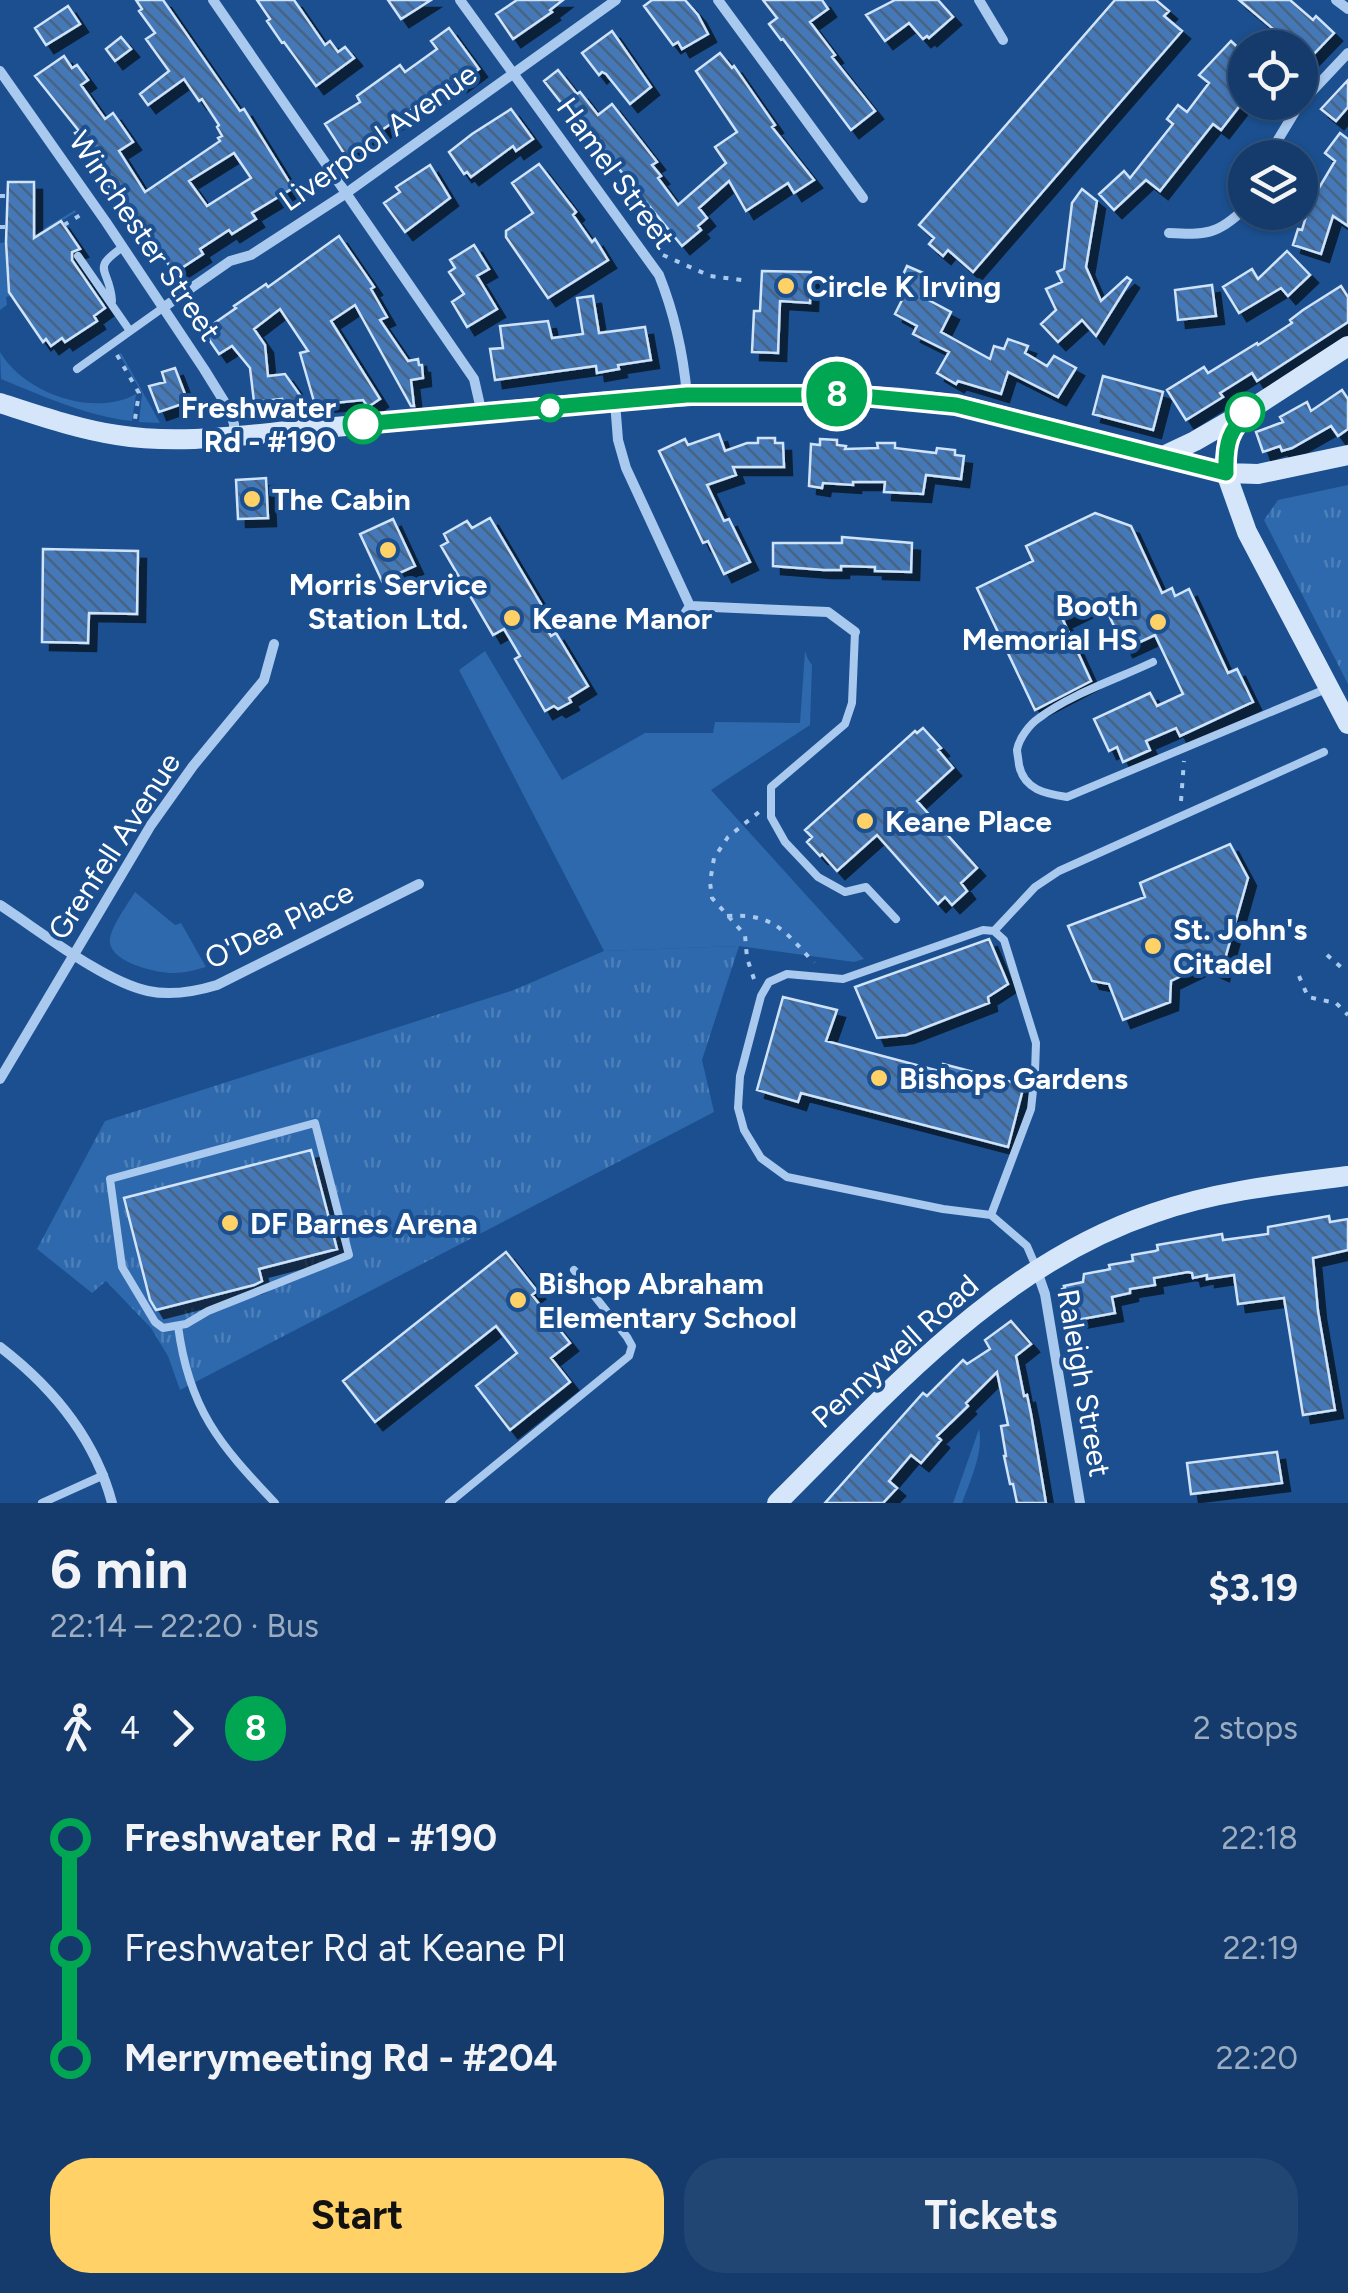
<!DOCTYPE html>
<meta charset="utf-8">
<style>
body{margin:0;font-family:Figtree,sans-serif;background:#214673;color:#f1f3f6;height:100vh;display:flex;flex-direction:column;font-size:38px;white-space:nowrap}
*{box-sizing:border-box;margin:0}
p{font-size:32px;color:#9dadc1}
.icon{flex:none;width:55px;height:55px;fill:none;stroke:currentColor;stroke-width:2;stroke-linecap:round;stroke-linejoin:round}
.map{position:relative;height:1503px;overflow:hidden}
.panel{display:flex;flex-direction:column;background:#143b6b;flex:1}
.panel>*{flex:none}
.badge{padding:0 20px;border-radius:32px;font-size:35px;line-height:65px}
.controls{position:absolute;left:1228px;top:30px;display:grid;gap:20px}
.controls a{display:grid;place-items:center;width:90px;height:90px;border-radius:50%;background:#143b6b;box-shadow:0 2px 8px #0004,0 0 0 2px #33557e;font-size:50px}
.map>.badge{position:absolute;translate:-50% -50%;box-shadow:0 0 0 5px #fff}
.legs{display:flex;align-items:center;gap:15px;height:110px;padding:0 50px;font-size:32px}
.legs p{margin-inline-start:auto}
.head{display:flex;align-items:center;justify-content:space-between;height:170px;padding:0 50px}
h1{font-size:55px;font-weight:700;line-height:75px}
.action{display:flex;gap:20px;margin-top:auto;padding:20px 50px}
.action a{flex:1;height:115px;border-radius:40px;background:#ffd166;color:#111;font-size:40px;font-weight:700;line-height:115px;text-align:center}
.action a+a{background:#214673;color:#f1f3f6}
ul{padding:0 50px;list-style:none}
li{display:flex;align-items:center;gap:35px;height:110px;font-size:38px}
li i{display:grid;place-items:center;width:15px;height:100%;margin:0 12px;background:currentColor}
li i::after{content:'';width:25px;height:25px;margin:-12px;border:8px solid;border-radius:50%;background:#143b6b}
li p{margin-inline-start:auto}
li:first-child i{background:linear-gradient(#0000 50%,currentColor 0)}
li:last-child i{background:linear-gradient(currentColor 50%,#0000 0)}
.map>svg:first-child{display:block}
</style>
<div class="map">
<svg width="1348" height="1503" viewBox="0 0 1348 1503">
<defs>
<pattern id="park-tufts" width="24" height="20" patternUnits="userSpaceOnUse" patternTransform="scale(2.5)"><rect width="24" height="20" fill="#2e69ad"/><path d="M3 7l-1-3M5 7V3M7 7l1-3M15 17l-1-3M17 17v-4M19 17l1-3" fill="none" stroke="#4d80b9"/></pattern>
<pattern id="building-back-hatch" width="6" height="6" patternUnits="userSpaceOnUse" patternTransform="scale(2.5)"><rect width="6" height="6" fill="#4478b7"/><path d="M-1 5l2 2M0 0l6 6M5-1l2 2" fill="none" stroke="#486282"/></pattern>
<filter id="shadow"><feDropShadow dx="8" dy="8" stdDeviation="0" flood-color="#0009"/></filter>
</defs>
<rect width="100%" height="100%" fill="#1b4f8f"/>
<path fill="#2e69ad" d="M75 210 76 212 7 255 10 296 6 297 7 305 0 310V243L23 241Z
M0 352C24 393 94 418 136 394L132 421C86 416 43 396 1 379Z
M121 353 160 423 139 422 142 393 119 354Z
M485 651 562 780 645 733H713L715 722 800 723 805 651 808 659 812 665 810 725 711 790 864 959 854 962 739 946 604 951 459 670Z
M135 892 175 925 181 923 206 967C195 970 185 973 173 973 156 973 113 963 110 943 108 930 128 904 135 892Z
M979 1429C984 1452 970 1481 962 1503H953Z"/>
<path fill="url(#park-tufts)" d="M1348 485V684L1264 520 1278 500Z
M739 946 702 1060 714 1112 180 1390 168 1356 151 1328 106 1281 92 1293 37 1249 105 1121 514 990 604 951Z"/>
<path fill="url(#building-back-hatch)" stroke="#cfe3fa" stroke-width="2.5" fill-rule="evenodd" filter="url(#shadow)" d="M136 0H163L240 111 244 109 293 188 252 213 256 219 232 234 229 230 200 249 203 254 174 273 157 247 154 249 123 202 121 203 104 179 75 133 79 131 35 76 64 56 72 68 77 65 88 80 81 85 105 119 113 113 133 142 119 151 145 192 220 141 218 138 222 136 217 127 219 125 202 99 199 101 184 79 148 105 140 94 169 71 146 39 155 33 139 11 142 9ZM234 153 251 178 207 206 189 181Z
M257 0H294L325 45 330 41 338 52 345 47 354 58 316 86 284 42 282 43 267 21 270 19Z
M388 0H431L401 19Z
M517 0H563L550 10 552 12 513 39 496 14Z
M652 0H685L698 15 708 34 682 49 678 42 673 45 644 6Z
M763 0H822L828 9 810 22 835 55 832 57 875 111 851 130 783 39 781 40 769 24 777 18Z
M895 0H938L953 17 929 38 927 36 923 39 909 23 885 41 866 15Z
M1115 0H1156L1169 11 1164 16 1182 31 973 272 948 250 943 256 929 244 934 238 919 225Z
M1239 0H1290L1313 20 1316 16 1334 33 1307 61 1300 55V48H1264L1278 33Z
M68 6 80 24 46 45 35 28Z
M449 28 479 69 459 84 457 81 422 106 420 104 345 155 325 124 360 102 357 96 400 65 405 72 437 49 431 41Z
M612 31 651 87 630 104 606 74 602 72 599 75 582 53Z
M121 37 131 49 115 61 106 49Z
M1231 41 1245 54V99L1221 130 1213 124 1160 191 1146 180 1114 210 1099 194 1124 171 1130 178 1173 124 1167 119 1178 105 1187 112 1209 83 1199 75Z
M720 53 732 68 734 66 775 125 772 127 814 180 794 193 788 183 746 211 729 181 699 208 707 218 698 226 701 230 682 246 623 174 582 120 577 123 544 81 558 70 577 94 580 92 598 115 612 104 657 162 652 165 661 176 658 178 678 205 726 163 715 147 737 132 696 71Z
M1348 80V107L1336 121 1321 109Z
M511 109 533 139 516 151 513 146 471 177 467 172 464 174 449 152 472 134Z
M1340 133 1348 139V226L1333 216 1321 254 1293 245 1298 229 1302 230 1310 203 1335 161 1325 153Z
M539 164 576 212 573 215 592 242 595 239 608 260 548 298 506 237V231L533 213 512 183Z
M430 165 450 198 405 232 384 203 400 192 396 187Z
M8 182H34V238L61 221 80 249 72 252V260L105 308 94 316 97 321 65 342 62 338 51 346 46 339 43 342 9 292 6 242Z
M1082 189 1097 201 1086 267 1101 301 1127 277 1131 280 1096 336 1082 320 1058 342 1041 324 1056 310 1046 289 1062 282 1057 272 1064 269 1072 203Z
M339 236 374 287 371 289 387 317 380 320 408 361 418 359 419 365H422L423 378 411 380 414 406H411L355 305 331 321 380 399 368 407 363 400 315 405 300 353 308 351 280 309 254 329 265 345 268 376 285 374 309 408 283 410 282 399 254 402 250 368 232 346 219 354 203 331 236 308 234 306 266 284 268 287Z
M474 245 489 269 477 276 497 309 467 327 452 302 464 294 449 272 455 268 450 260Z
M1287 251 1310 275 1288 296 1281 288 1239 313 1223 287 1252 269 1258 279Z
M907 266 930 276 921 296 951 312 941 332 990 359 994 346 1004 349 1008 339 1028 346 1025 353 1047 366 1054 356 1076 368 1058 397 1008 372 1001 394 958 381 956 384 937 373 949 352 913 334 917 326 895 314 906 292 897 288Z
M762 271 811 272 810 303 780 301 778 353 752 352 754 311H760Z
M1212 285 1216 316 1178 320 1175 290Z
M1341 286 1348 297V322L1257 381 1252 373 1220 393 1223 397 1186 420 1167 390 1204 367 1208 373 1257 343 1258 345 1292 323 1290 320 1303 310Z
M593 296 599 333 645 327 651 360 618 365 619 369 597 373 596 366 495 380 490 349 503 348 500 326 548 321 552 338 583 334 577 298Z
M175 368 188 402 159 412 149 386 165 382 162 372Z
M1103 376 1163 392 1153 430 1093 414Z
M1342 390 1348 399V429L1338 436 1331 426 1292 448 1282 451 1280 446 1263 452 1256 432 1283 422 1280 417 1307 402 1311 411Z
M719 434 725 451 747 443H758V438H775V443H783L784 467H733L736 475 707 485 724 521 729 519 750 562 724 574 708 541 703 543 659 451 685 439 688 445Z
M820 439 837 440V445L846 446 845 449 878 448 877 443H895V448L936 453 937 448 955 450V455L964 456 961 479 926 475 923 494 884 492 885 482H853V485L823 483 822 488 809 486 811 444 820 445Z
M266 478 268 518 238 519 236 480Z
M1095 513 1131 526 1162 593 1172 588 1175 596 1189 589 1228 673 1237 669 1253 702 1180 736 1176 728 1146 741 1150 750 1123 762 1117 747 1109 751 1094 719 1150 693 1157 706 1183 694 1155 635 1125 649 1102 601 1063 620 1091 681 1035 710 977 588 1033 561 1026 546Z
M490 518 541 604 534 608 551 636 556 633 588 686 569 698 571 702 558 709 554 706 545 711 515 659 520 656 504 629 493 635 441 546 448 542 444 534 467 521 472 528Z
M393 519 415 566 382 581 360 534Z
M842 537 912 543 911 572 875 571V567L841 566V570H824L773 566V543H842Z
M43 549 138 551 137 614 89 613 88 643 42 642Z
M923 728 941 748 938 750 953 768 917 801 977 868 961 883 967 891 952 905 945 897 938 904 877 835 837 871 822 854 820 856 807 842 812 837 805 830 915 731 917 733Z
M1230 844 1248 878 1221 973 1204 965 1171 981 1170 1002 1123 1020 1109 984 1092 981 1068 926 1145 897 1140 883Z
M989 939 1008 984 988 997 989 1003 906 1035 877 1038 855 987Z
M783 997 837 1010 826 1041 939 1071 943 1064 1024 1085 1008 1147 801 1093 798 1102 757 1090Z
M311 1150 337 1249 259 1269 262 1281 254 1285 156 1310 150 1300 124 1198Z
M1329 1216 1330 1222 1348 1219V1250L1313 1258 1318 1311 1335 1410 1303 1415 1284 1298 1238 1304 1234 1275 1207 1279V1275L1193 1278 1192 1273 1188 1272 1154 1278 1155 1285 1130 1289V1293L1112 1297 1115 1313 1066 1322 1062 1289 1065 1288 1064 1286 1083 1282 1084 1274 1106 1270 1110 1269 1109 1265 1133 1261 1132 1255 1155 1251 1158 1250 1157 1245 1222 1234 1223 1240 1268 1234V1227Z
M506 1252 537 1291 532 1295 570 1343 551 1358 570 1382 510 1430 476 1386 517 1353 496 1326 375 1422 343 1381Z
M1011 1321 1031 1344 1016 1356 1024 1396 1027 1395 1031 1414 1046 1503H1017L1013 1484H1010L1004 1456H1006L1001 1426 1008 1425 997 1372 966 1403 968 1406 937 1436 941 1440 921 1463 911 1455 889 1481 897 1488 883 1503H825L923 1393 927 1396 963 1360 967 1364 990 1349 985 1340Z
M1277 1452 1282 1483 1191 1494 1187 1463Z"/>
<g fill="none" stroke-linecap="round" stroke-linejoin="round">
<path stroke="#a9c9ee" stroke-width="4" stroke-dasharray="5 8" stroke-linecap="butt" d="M0 196H8
M64 225 82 214
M0 227H7
M663 255 710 276 742 280
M117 355 139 393 135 419
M1181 801 1184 761
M727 916C773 913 785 931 814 963
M1327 955 1343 969
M1299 976 1308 997 1336 1003 1348 1015
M754 979 747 958 745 935 712 898 710 882 714 858 728 837 759 812"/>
<path stroke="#a9c9ee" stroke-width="8" d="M78 256 130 331
M112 301C110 268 89 270 123 247
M77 369 164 307
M855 632 852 703 845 724 771 787V817L785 842 818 877 845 892 866 887 896 919
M1153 662C1117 679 1071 694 1039 718 1030 724 1019 738 1017 750 1017 752 1019 763 1019 765 1024 790 1046 794 1067 797L1326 689
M994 931 1035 887 1059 871 1324 752
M315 1123 349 1255 208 1311 186 1324 163 1328 155 1322 122 1267 110 1179Z
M991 1215 1031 1109 1035 1072 1036 1043 1004 940 994 931 983 930 843 979 787 974 769 982 761 996 740 1076 738 1108 744 1130 761 1158 787 1177 943 1209 991 1215 1027 1246 1036 1267
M178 1326C189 1409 219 1444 275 1503
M42 1503 104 1475
M449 1503 629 1356 632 1346 627 1337 574 1270"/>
<path stroke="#a9c9ee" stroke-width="10" d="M213 0 474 379 482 414
M460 0 659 275C675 315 683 352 687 395
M718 0 863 198
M979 0 1003 40
M1336 0 1348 9
M0 71 106 222 204 369 230 411 234 424V436
M1267 158 1299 105 1348 53
M1169 233C1205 235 1218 235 1245 208
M164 307 230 261 251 255 345 194 616 0
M615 402 618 440 626 468 690 606 677 626
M690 606 828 612 855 632
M0 905C40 931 103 981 148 991 171 996 194 992 217 985L419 884
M0 1079 151 825 193 766 264 680 274 644
M1037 1271 1045 1294 1080 1503
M0 1347C52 1387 95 1439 112 1503"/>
<path stroke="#d6e6fa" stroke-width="20" d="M1348 346 1251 409 1234 426 1227 443 1226 453V473L1247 532 1348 724
M0 403C38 415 77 429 117 435 185 446 255 433 322 428 474 416 625 394 777 394 841 394 904 395 967 407L1226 473 1258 474 1348 455
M1161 457 1195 441 1240 415
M777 1503C889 1392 999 1265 1154 1213 1216 1191 1283 1184 1348 1176"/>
</g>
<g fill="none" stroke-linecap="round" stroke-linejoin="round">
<defs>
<path id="line-1" d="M363 424 687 395H852L956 405 1226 473C1225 442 1229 431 1250 409L1245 412"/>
</defs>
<use href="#line-1" stroke="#fff" stroke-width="22"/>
<use href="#line-1" stroke="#00a651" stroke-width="15"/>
</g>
<g fill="#ffd166" stroke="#1b4f8f" stroke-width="4">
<circle cx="786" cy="286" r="10"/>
<circle cx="252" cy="499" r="10"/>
<circle cx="388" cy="550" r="10"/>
<circle cx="512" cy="618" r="10"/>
<circle cx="1158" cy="622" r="10"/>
<circle cx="865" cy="821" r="10"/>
<circle cx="1153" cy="946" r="10"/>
<circle cx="879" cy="1078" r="10"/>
<circle cx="230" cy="1223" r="10"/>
<circle cx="518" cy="1300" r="10"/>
</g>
<g fill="#fff" stroke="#00a651" stroke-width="5">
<circle cx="550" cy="408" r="12"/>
<circle cx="1245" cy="412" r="18"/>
<circle cx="363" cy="424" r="18"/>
</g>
<g text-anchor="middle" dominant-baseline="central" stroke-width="8" stroke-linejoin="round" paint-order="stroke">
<g font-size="30" fill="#fff" stroke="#1b4f8f">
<text transform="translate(378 137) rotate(-35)">Liverpool Avenue</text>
<text transform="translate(616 173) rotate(54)">Hamel Street</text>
<text transform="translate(145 236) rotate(56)">Winchester Street</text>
<text transform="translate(114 846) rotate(-57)">Grenfell Avenue</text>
<text transform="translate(279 925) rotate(-26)">O'Dea Place</text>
<text transform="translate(895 1351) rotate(-42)">Pennywell Road</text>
<text transform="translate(1084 1383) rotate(80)">Raleigh Street</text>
</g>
<g font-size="30" font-weight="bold" fill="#fff" stroke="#1b4f8f" text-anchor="start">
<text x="806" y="286">Circle K Irving</text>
<text x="272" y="499">The Cabin</text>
<text x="388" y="584" text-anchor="middle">Morris Service<tspan x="388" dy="34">Station Ltd.</tspan></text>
<text x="1138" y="605" text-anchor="end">Booth<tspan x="1138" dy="34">Memorial HS</tspan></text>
<text x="532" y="618">Keane Manor</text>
<text x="885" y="821">Keane Place</text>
<text x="1173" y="929">St. John's<tspan x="1173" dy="34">Citadel</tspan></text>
<text x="899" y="1078">Bishops Gardens</text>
<text x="250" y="1223">DF Barnes Arena</text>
<text x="538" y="1283">Bishop Abraham<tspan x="538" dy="34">Elementary School</tspan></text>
</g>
<g font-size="30" font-weight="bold" fill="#fff" stroke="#1b4f8f" text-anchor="end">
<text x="336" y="407">Freshwater<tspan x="336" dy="34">Rd - #190</tspan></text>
</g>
</g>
</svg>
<div class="controls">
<a><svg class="icon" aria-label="locate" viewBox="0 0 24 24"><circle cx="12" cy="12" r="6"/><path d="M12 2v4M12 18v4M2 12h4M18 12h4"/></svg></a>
<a><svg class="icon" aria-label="layers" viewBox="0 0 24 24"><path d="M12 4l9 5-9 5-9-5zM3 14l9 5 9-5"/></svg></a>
</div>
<b class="badge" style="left:837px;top:394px;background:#00a651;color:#fff">8</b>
</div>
<section class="panel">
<div class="head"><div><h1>6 min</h1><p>22:14 – 22:20 · Bus</p></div><b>$3.19</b></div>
<div class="legs"><svg class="icon" aria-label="walk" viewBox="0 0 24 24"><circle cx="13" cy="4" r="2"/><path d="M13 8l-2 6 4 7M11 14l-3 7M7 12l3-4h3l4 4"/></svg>4<svg class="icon" aria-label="forward" viewBox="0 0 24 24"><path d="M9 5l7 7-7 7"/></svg><b class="badge" style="background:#00a651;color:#fff">8</b><p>2 stops</p></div>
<ul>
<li><i style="color:#00a651"></i><b>Freshwater Rd - #190</b><p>22:18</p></li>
<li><i style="color:#00a651"></i><span>Freshwater Rd at Keane Pl</span><p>22:19</p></li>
<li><i style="color:#00a651"></i><b>Merrymeeting Rd - #204</b><p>22:20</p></li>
</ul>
<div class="action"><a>Start</a><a>Tickets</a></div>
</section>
